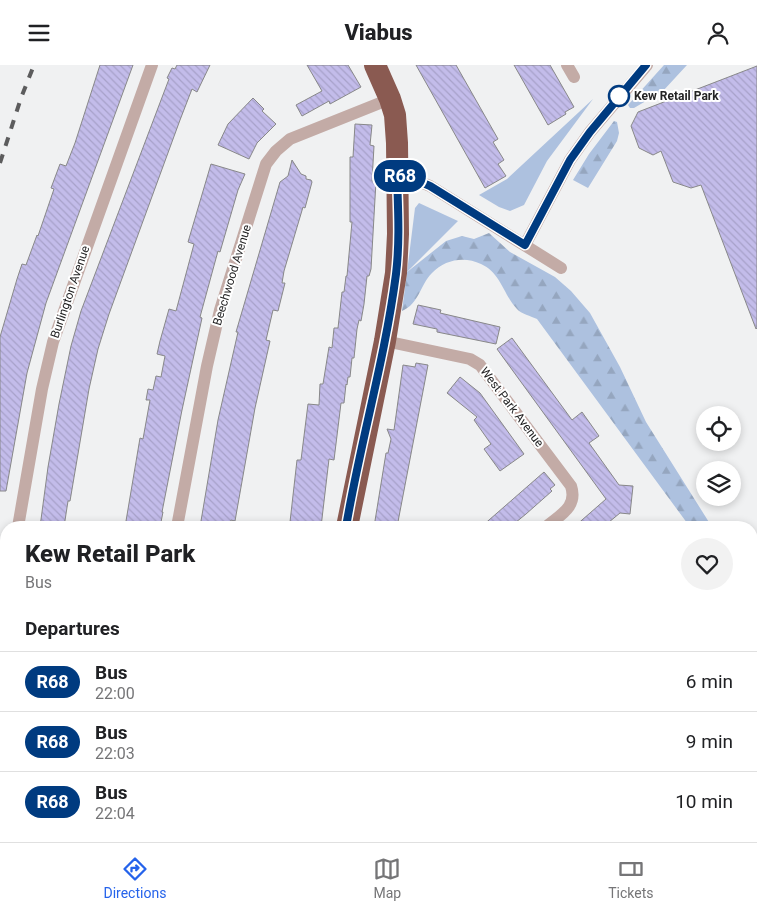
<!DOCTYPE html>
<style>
body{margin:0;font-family:Roboto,sans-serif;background:#f2f2f2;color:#202124;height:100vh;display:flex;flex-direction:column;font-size:19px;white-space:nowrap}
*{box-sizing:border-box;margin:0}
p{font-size:16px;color:#757577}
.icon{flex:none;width:28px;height:28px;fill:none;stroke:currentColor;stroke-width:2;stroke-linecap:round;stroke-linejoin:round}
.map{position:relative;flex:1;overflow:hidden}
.details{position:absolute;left:0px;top:456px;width:758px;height:321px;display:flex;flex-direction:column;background:#fff;border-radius:20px 20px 0 0;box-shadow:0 2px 8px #0003}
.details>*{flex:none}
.badge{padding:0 10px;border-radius:16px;font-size:18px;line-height:32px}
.buttons{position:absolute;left:696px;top:341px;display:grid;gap:10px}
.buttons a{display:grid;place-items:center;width:45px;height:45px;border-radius:50%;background:#fff;box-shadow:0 2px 8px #0003;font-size:25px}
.map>.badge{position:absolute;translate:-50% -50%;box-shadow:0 0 0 2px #fff}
h2{padding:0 25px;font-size:19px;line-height:45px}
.round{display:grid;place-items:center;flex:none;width:52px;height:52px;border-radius:26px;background:#f2f2f2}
.overview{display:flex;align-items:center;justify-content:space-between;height:85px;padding:0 25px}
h1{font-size:24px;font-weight:800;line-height:38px}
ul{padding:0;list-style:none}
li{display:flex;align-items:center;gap:15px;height:60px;padding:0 25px;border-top:1px solid #e0e0e0}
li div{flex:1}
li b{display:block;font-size:19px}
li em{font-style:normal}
li .badge{min-width:55px;font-weight:700;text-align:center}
header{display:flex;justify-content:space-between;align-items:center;height:65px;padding:0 25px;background:#fff;font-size:22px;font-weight:800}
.menu{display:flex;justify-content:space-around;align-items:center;height:70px;border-top:1px solid #e0e0e0;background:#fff;font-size:14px;color:#757577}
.menu a{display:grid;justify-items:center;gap:2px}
.menu .active{color:#2563eb}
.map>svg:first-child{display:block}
</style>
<header><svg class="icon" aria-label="menu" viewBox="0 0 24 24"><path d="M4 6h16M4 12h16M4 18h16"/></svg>Viabus<svg class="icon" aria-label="person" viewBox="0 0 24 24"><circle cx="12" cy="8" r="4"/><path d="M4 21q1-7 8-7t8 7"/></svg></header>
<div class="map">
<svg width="757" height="777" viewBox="0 0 757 777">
<defs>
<pattern id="forest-firs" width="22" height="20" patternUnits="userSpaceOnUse" patternTransform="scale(1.25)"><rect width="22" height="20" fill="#adc1df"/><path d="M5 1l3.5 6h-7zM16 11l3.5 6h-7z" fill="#95a6bf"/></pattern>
<pattern id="building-back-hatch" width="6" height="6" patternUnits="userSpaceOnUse" patternTransform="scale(1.25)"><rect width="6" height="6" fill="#c3bcea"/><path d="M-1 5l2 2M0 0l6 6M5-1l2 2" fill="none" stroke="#a7a1c9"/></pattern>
</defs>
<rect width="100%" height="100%" fill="#f0f1f2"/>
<path fill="#adc1df" d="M593 34 547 96 524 140 510 146 499 142 479 130 507 114Z
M419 138 458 156 407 207 415 143Z"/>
<path fill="url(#forest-firs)" d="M664 0H687L663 26 634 43H630L628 40Z
M614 56 617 57 619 68 617 76 588 123 573 115 589 89Z
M489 168 510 187 555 212 571 226 590 248 620 302 646 357 712 462H690L537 254C531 251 521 249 517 244 503 229 501 208 481 199 465 191 445 194 432 208 420 220 419 239 402 246L407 207 446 176 462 171 474 174Z
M751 519 757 527V585L751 590Z"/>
<path fill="url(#building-back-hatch)" stroke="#888889" d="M100 0H133L46 238 27 308 6 426H0V272L17 214 22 199 26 200 37 170 38 171 54 124 51 123 60 99 66 101 75 78Z
M177 0H210L197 27 192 24 180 55 109 249 98 284 89 324 70 436H68L64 462H40L48 402 59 339 71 281 81 246 169 14 167 13 172 3 175 4Z
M307 0H348L361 22 330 39 329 36 302 51 296 40 322 26Z
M416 0H456L498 74 493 77 504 95 498 99 506 111 485 123Z
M514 0H550L574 42 565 47 566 49 548 60Z
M757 1V263L756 264 701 120 691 123 673 117 661 86 653 90 639 83 631 61 638 47Z
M253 33 264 44 262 46 276 59 257 78 249 94 218 80 228 59Z
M355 59 372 60 370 80 374 81 372 116H376L371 204 369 211H367L364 239 361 256 359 255 357 264 354 293H352L350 312H348L347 320 346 319 344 338H341L334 395 329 394 321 462H297L298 458 290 457 297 395H301L308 339 319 340 320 319H323L329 282 332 283 334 263H338L342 227H344L346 211H347L352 157H350V92H353Z
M292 95 301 109 306 111V114L311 115 312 117 305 143 303 142 284 206 282 218H285L278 246 273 245 266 275 270 276 255 343 235 456 231 455 229 462H200L218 355 238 267H236L280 117 288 111Z
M211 99 245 109 238 125 220 187 218 186 200 252 202 253 182 345 162 447H163L160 462H125L140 373 143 374 150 335H146L148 324 153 325 156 311 161 312 165 291 157 289 160 276 169 244 176 246 194 179 188 177Z
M418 240 441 245 440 248 500 262 496 279 437 267V264L413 259Z
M512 273 572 355 582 347 599 371 589 378 619 420 633 421 630 449 620 448 603 462H574L606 434 497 284Z
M416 298 428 300 397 462H374L386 388H388L391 374 387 364 394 365 403 300 415 302Z
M460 312 480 328 524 389 500 406 484 384 491 379 474 355 477 352 447 328Z
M544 407 555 420 550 424 552 426 526 449 510 462H481Z"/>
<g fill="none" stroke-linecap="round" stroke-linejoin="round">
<path stroke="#c3aba6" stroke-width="12" d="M567 0 574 12
M397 110 411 113 430 121 561 203
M525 180 570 95 590 67 647 0
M385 276 470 294 480 300 571 421C578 442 560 450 546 462
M18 462 42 324 53 277 152 0
M177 462 207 301 220 245 266 99 276 86 290 74 390 34
M3 551 6 530
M0 737 6 738
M125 771 144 777
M663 771 669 777
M587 772 588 771
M0 776 6 777
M91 777 93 771"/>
<path stroke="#8a5a51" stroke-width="22" d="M347 462 385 276 396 208 398 169 397 78 395 50 390 34 375 0
M420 771 422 777"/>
<path stroke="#5c5c5d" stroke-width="4" stroke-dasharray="9 9" stroke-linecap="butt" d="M0 98 21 33 34 0"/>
</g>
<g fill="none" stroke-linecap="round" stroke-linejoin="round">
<defs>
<path id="line" d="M346 462C360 378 385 294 396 209 400 176 398 143 397 110L411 113 430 121 525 180 570 95 590 67 646 0"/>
</defs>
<use href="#line" stroke="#fff" stroke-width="11"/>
<use href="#line" stroke="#003b80" stroke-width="8"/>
</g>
<circle fill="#fff" stroke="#003b80" stroke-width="2.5" cx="619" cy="31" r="10"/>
<g text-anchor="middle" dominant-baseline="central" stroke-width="4" stroke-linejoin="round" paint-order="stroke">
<g font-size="12" font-weight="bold" fill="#242425" stroke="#fff" text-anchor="start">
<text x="634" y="31">Kew Retail Park</text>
</g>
<g font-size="12" fill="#242425" stroke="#fff">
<text transform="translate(232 210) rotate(-73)">Beechwood Avenue</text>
<text transform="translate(70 227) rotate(-71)">Burlington Avenue</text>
<text transform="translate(512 342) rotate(53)">West Park Avenue</text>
</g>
</g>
</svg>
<div class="buttons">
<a><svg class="icon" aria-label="locate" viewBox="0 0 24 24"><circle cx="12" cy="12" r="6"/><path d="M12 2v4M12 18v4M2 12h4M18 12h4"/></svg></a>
<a><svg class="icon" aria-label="layers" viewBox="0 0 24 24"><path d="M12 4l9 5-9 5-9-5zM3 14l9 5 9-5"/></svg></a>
</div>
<b class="badge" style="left:400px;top:111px;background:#003b80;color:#fff">R68</b>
<section class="details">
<div class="overview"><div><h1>Kew Retail Park</h1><p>Bus</p></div><a class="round"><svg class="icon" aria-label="heart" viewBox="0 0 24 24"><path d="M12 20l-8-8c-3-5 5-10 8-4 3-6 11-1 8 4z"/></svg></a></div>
<h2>Departures</h2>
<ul>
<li><span class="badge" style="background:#003b80;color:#fff">R68</span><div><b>Bus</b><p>22:00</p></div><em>6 min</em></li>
<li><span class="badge" style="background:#003b80;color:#fff">R68</span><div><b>Bus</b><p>22:03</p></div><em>9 min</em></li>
<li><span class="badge" style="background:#003b80;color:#fff">R68</span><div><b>Bus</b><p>22:04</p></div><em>10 min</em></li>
</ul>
</section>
</div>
<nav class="menu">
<a class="active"><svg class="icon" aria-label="directions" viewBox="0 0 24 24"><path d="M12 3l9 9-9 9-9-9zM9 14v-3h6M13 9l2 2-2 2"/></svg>Directions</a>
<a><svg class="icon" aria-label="map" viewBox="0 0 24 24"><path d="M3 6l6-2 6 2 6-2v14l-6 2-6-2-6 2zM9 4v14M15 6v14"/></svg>Map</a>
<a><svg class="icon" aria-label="tickets" viewBox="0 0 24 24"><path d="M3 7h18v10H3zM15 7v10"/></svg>Tickets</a>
</nav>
